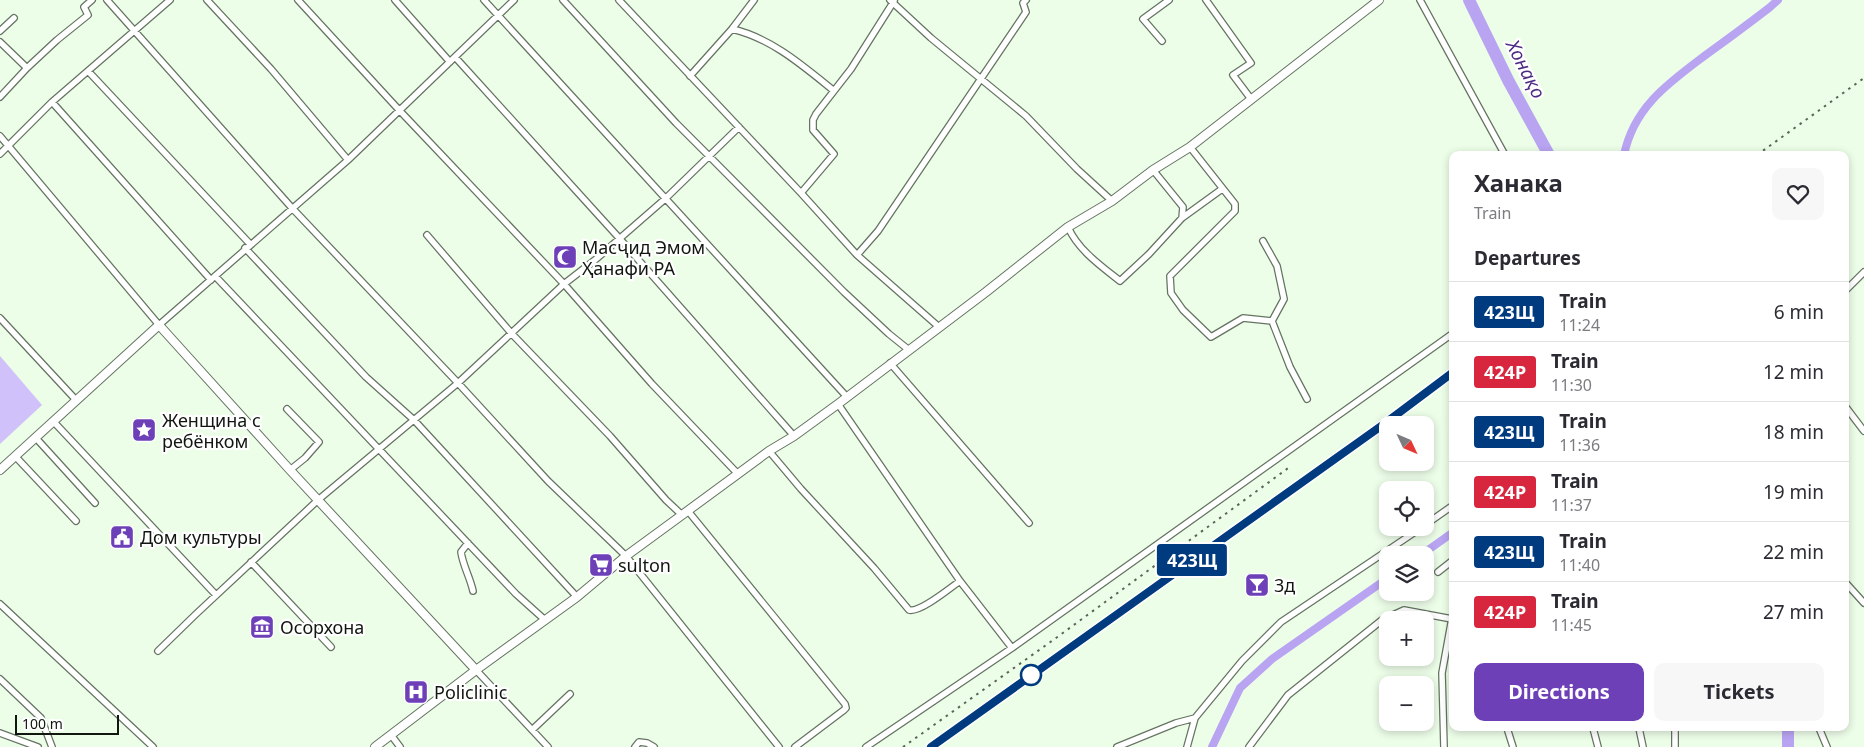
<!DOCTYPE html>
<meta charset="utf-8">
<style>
body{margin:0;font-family:"Noto Sans",sans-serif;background:#f7f7f7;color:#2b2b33;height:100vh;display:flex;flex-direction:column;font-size:19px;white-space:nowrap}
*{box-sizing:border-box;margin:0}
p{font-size:16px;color:#7c7c81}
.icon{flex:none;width:28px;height:28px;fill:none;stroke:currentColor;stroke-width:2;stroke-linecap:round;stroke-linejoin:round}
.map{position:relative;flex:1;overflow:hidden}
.details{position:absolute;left:1449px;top:151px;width:400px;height:580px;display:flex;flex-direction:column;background:#fff;border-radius:10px;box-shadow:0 2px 8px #0003}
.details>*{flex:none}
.badge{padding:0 10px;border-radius:4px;font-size:18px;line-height:32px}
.needle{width:32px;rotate:134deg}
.tools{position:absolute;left:1379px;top:416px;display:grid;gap:10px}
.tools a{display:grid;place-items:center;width:55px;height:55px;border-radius:10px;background:#fff;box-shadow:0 2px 8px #0003;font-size:25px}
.scale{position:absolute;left:15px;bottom:12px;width:104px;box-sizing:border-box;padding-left:5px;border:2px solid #111710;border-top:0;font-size:14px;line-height:18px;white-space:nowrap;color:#111710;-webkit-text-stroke:4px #fff;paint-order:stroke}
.map>.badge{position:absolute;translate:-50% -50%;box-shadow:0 0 0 2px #fff}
h2{padding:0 25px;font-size:19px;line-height:45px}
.round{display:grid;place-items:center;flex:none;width:52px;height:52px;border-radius:10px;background:#f7f7f7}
.head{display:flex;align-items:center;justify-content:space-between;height:85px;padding:0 25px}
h1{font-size:24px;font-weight:700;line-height:38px}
.action{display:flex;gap:10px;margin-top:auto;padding:10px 25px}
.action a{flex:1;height:58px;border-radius:10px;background:#6d40b8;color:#fff;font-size:20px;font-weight:700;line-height:58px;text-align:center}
.action a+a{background:#f7f7f7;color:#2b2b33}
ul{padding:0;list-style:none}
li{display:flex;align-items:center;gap:15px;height:60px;padding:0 25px;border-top:1px solid #e1e1e2}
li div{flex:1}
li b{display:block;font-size:19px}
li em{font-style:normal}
li .badge{min-width:55px;font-weight:700;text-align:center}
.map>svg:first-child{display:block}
</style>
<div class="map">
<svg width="1864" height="747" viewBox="0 0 1864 747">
<rect width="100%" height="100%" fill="#ecfde8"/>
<path fill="#d0c1fa" d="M0 356 42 405 0 444Z"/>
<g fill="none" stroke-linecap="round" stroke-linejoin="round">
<path stroke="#b9a4f2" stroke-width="8" d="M1624 155C1634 106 1670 82 1707 54 1728 39 1748 24 1769 8L1778 0
M1421 555 1452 533
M1212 747 1240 688 1272 659 1388 578"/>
<path stroke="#b9a4f2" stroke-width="12" d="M1469 0 1508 80 1549 155
M1788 728V747"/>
<defs>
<path id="minor" d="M107 0 292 208 458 383 548 481 626 556 779 747
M207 0 271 69 348 160
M298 0 400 111 564 284 652 384 738 474
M395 0 450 62
M484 0 847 397
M563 0 676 123 709 156 844 292 889 334 909 350
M619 0 801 193 857 255 939 327
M890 0 931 38 1026 116 1077 169 1112 201
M1206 0 1251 63 1233 75 1251 99
M1420 0 1505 155
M732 29C771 38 802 65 833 90
M0 31 14 18
M1162 41 1143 19 1169 0
M0 42 27 68 57 40 88 15 84 7 92 0
M455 57 620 239 794 436
M88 71 250 244
M690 76 732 29 754 0
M0 97 27 68
M52 102 211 280
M0 136 159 325 348 160 514 0
M1190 147 1235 204V211L1170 276 1171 293 1183 310 1211 337 1243 318 1272 321 1290 367 1307 399
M0 154 52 102 170 0
M1153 170 1183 207 1182 218
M801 193 834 154 813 130V120L816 114 851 69 894 1
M1068 227C1078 250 1101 266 1120 281L1149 254 1182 218 1222 189
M427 235 512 334 610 436 666 500 682 515
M1263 241 1277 266 1284 299 1272 321
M245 248 366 377 414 420 577 597
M857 255 878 231 1026 12 1023 3 1026 0
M215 276 516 594 545 620
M1845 291 1864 272
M0 318 76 400
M890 363 1029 523
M838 404 960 581 1012 648
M1845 406 1864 431
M287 409 319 442 305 458 290 470
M53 421 216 595
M35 437 95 503
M769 451 801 489 874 568 909 610C920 613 950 588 960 581
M15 456 76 521
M688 511 845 704 846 708 844 710 795 747
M1425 525 1452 506
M468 543 461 552C463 566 470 577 473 591
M251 562 331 647
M1438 572 1452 561
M1845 582 1864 603
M0 604 153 747
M158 651 195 615 318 500 458 383 564 284 595 260 665 199 739 127
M476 670 548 747
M0 679 41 718 52 747
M1507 728 1513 747
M1593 728 1598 747
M1639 728 1643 747
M1819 728 1827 747
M532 730 570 694
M0 733 38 747
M391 735 400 747
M635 747 639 742 647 743 654 747
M866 747 1012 648 1452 334
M1117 747 1176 723 1195 718
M1187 747 1195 718 1242 661 1281 622 1421 528
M1249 747 1288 695 1382 620 1404 610 1452 619
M1444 747 1442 673 1452 618
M1675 747V728"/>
<path id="tertiary" d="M0 470 159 325 290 470 476 670
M375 747 476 670 577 597 626 556 682 515 769 451 794 436 838 404 986 292 1068 227 1112 201 1153 170 1190 147 1379 0"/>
</defs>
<use href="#minor" stroke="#657462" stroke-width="8"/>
<use href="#tertiary" stroke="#657462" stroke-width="10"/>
<use href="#minor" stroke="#fff" stroke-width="5.5"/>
<use href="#tertiary" stroke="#fff" stroke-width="8"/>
<path stroke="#5a6458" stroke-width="2" stroke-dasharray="2.5 5" stroke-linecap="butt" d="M1757 155 1864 78
M903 747 1056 638 1291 466
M931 747 1384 424 1452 373"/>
</g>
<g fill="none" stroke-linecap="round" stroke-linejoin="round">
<defs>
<path id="line" d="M931 747 1384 424 1452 373"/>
</defs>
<use href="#line" stroke="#fff" stroke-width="11"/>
<use href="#line" stroke="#003b80" stroke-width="8"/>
</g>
<defs>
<symbol id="mosque-square" viewBox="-11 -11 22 22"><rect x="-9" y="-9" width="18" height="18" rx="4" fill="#6d40b8" stroke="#fff"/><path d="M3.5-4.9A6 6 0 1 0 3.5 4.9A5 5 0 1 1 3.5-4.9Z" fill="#fff"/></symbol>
<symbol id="sight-square" viewBox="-11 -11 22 22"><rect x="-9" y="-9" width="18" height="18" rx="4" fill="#6d40b8" stroke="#fff"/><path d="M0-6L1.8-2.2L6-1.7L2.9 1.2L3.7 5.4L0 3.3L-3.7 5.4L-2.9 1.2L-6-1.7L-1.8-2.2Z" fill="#fff"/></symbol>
<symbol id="civic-square" viewBox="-11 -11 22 22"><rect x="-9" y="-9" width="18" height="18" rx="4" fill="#6d40b8" stroke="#fff"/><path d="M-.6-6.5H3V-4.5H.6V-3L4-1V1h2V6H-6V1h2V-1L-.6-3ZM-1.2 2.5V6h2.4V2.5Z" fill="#fff"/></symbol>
<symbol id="supermarket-square" viewBox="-11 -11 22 22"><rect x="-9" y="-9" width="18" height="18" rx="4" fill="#6d40b8" stroke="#fff"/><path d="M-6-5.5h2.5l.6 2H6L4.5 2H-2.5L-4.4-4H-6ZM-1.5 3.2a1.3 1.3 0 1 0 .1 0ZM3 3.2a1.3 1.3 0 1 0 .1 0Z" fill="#fff"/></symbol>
<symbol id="bar-square" viewBox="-11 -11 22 22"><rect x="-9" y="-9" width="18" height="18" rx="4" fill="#6d40b8" stroke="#fff"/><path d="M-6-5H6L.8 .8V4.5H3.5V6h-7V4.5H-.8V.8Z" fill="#fff"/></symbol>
<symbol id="museum-square" viewBox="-11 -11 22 22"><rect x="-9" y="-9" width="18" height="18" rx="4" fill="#6d40b8" stroke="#fff"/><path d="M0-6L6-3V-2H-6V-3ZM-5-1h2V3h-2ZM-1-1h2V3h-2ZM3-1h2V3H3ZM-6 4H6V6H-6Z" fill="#fff"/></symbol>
<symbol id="hospital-square" viewBox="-11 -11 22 22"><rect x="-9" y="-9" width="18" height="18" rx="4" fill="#6d40b8" stroke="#fff"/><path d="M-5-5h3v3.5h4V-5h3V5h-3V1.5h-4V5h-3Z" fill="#fff"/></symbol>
</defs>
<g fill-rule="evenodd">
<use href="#mosque-square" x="551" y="243" width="28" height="28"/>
<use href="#sight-square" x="130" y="416" width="28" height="28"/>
<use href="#civic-square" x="108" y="523" width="28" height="28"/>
<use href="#supermarket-square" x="587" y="551" width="28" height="28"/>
<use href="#bar-square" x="1243" y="571" width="28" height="28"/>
<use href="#museum-square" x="248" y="613" width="28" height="28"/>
<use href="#hospital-square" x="402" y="678" width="28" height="28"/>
</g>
<circle fill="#fff" stroke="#003b80" stroke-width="2.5" cx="1031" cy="675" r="10"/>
<g text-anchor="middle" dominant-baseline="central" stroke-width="4.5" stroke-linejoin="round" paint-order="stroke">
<g font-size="18" fill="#111710" stroke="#fff" text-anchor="start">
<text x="582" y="247">Масҷид Эмом<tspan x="582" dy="21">Ҳанафи РА</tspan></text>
<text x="162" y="420">Женщина с<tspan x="162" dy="21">ребёнком</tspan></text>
<text x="140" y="537">Дом культуры</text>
<text x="618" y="565">sulton</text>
<text x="1274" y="585">3д</text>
<text x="280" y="627">Осорхона</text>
<text x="434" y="692">Policlinic</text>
</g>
<g font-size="19" font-style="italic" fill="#4c2a84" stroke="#fff">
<text transform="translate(1526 69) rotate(63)">Хонақо</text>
</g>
</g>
</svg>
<div class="tools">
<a><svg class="needle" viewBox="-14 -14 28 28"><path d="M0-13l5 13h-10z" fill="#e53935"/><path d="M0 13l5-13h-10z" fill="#7c7c81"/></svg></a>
<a><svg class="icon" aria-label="locate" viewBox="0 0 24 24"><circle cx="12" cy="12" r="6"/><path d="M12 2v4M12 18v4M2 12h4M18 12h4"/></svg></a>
<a><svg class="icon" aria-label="layers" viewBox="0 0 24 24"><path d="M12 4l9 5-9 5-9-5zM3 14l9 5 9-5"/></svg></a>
<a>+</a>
<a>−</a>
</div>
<div class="scale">100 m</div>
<b class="badge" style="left:1192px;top:560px;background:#003b80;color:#fff">423Щ</b>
<section class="details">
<div class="head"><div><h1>Ханака</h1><p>Train</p></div><a class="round"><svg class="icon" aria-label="heart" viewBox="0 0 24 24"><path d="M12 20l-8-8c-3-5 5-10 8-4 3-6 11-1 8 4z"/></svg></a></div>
<h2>Departures</h2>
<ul>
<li><span class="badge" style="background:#003b80;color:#fff">423Щ</span><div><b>Train</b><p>11:24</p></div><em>6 min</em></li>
<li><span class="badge" style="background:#d7263d;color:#fff">424Р</span><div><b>Train</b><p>11:30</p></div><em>12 min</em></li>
<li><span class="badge" style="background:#003b80;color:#fff">423Щ</span><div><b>Train</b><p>11:36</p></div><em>18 min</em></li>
<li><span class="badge" style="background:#d7263d;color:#fff">424Р</span><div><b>Train</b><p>11:37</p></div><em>19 min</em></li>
<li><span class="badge" style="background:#003b80;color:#fff">423Щ</span><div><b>Train</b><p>11:40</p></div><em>22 min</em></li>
<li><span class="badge" style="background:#d7263d;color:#fff">424Р</span><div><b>Train</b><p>11:45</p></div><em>27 min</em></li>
</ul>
<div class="action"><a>Directions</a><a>Tickets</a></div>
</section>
</div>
